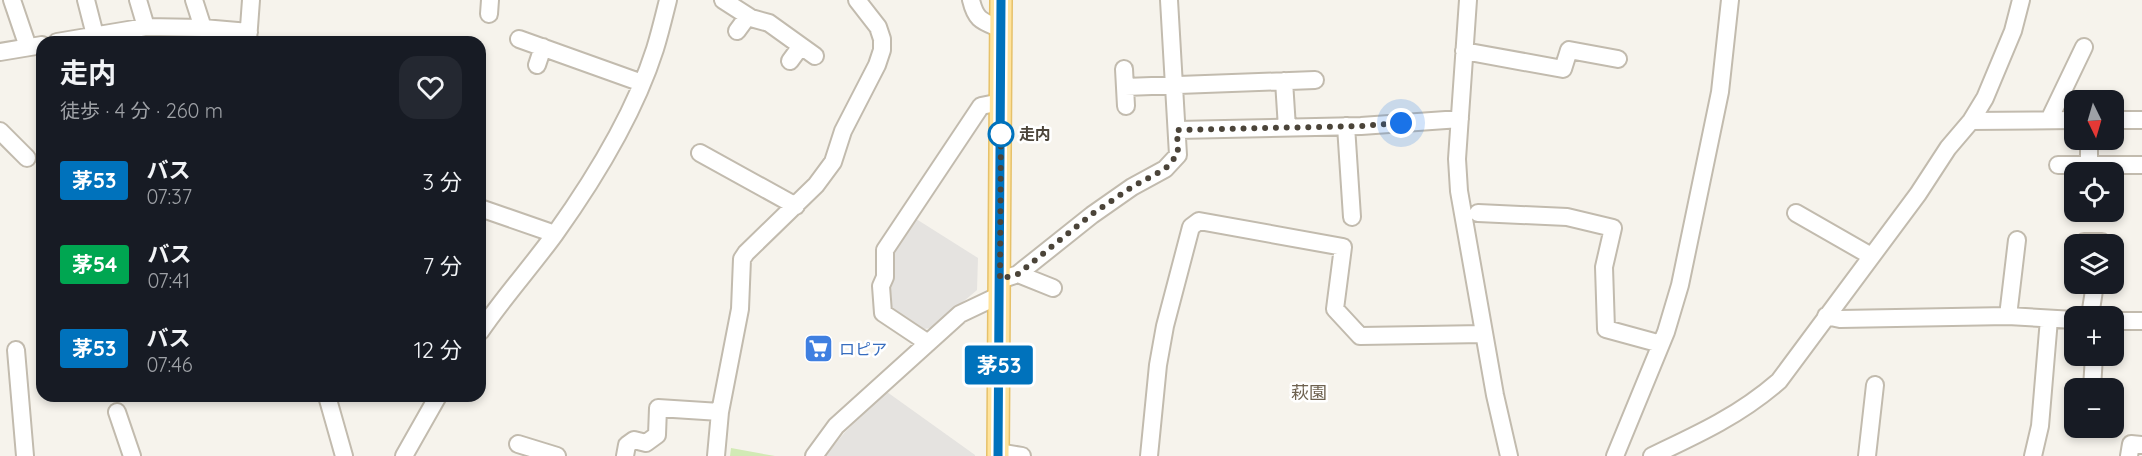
<!DOCTYPE html>
<html lang="ja">
<meta charset="utf-8">
<style>
body{margin:0;font-family:Quicksand,"Noto Sans JP",sans-serif;background:#242831;color:#f1f3f6;height:100vh;display:flex;flex-direction:column;font-size:22px;white-space:nowrap}
*{box-sizing:border-box;margin:0}
p{font-size:20px;color:#9ea1a6}
.icon{flex:none;width:33px;height:33px;fill:none;stroke:currentColor;stroke-width:2;stroke-linecap:round;stroke-linejoin:round}
.map{position:relative;flex:1;overflow:hidden}
.side{position:absolute;left:36px;top:36px;width:450px;height:366px;display:flex;flex-direction:column;background:#171b24;border-radius:18px;box-shadow:0 3px 9px #0003}
.side>*{flex:none}
.badge{padding:0 12px;border-radius:4px;font-size:21px;line-height:39px}
.needle{width:39px;rotate:175deg}
.tools{position:absolute;left:2064px;top:90px;display:grid;gap:12px}
.tools a{display:grid;place-items:center;width:60px;height:60px;border-radius:12px;background:#171b24;box-shadow:0 3px 9px #0003;font-size:30px}
.you{position:absolute;width:30px;height:30px;margin:-15px;border:4px solid #fff;border-radius:50%;background:#1a73e8;box-shadow:0 0 0 9px #1a73e833}
.map>.badge{position:absolute;translate:-50% -50%;box-shadow:0 0 0 3px #fff}
.round{display:grid;place-items:center;flex:none;width:63px;height:63px;border-radius:18px;background:#242831}
.headline{display:flex;align-items:center;justify-content:space-between;height:102px;padding:0 24px}
h1{font-size:28px;font-weight:700;line-height:45px}
ul{padding:0;list-style:none}
li{display:flex;align-items:center;gap:18px;height:84px;padding:0 24px}
li div{flex:1}
li b{display:block;font-size:22px}
li em{font-style:normal}
li .badge{min-width:66px;font-weight:700;text-align:center}
.map>svg:first-child{display:block}
</style>
<div class="map">
<svg width="2142" height="456" viewBox="0 0 2142 456">
<rect width="100%" height="100%" fill="#f6f3ec"/>
<path fill="#d2eab5" d="M731 448 775 456H730Z"/>
<path fill="#e5e3e0" d="M913 217 978 258 977 290 932 328 924 329 892 310 890 271 891 251Z
M887 392 975 455V456H825L846 431Z"/>
<g fill="none" stroke-linecap="round" stroke-linejoin="round">
<defs>
<path id="minor" d="M12 0 28 47
M86 0 95 35
M138 0 146 27
M194 0 203 28
M723 0 751 18 769 23 815 56
M971 0C976 21 982 21 1001 29
M1468 0 1457 159 1459 191 1495 395 1509 456
M489 14 490 0
M737 31 748 16
M519 39 642 83
M248 41 251 0
M57 42 146 27 203 28 249 32
M1464 51 1563 69 1569 50 1618 59
M0 52 42 45
M790 61 801 46
M537 65 543 47
M1124 69 1126 106
M1284 81 1287 128
M1125 87 1315 80
M2049 120 2084 47
M2114 120H2142
M1971 121 2074 120
M1346 126 1352 217
M1177 130 1361 126 1460 119
M0 131 27 158
M2089 140V165
M700 153 796 206
M2058 165H2142
M480 208 555 234
M1478 213 1567 217 1613 228 1604 267 1606 329 1661 344
M1796 213 1871 256
M2084 242H2102L2101 244
M1018 274 1053 288
M1000 280 1018 274 1092 215 1132 187 1165 169 1178 155 1169 0
M1826 316 1840 319 2008 316 2074 320
M2008 316 2017 240
M2090 316 2095 284
M2114 321H2142
M480 332C503 298 531 267 555 234 595 178 634 115 655 49 660 33 664 16 668 0
M928 343 883 313 881 286 885 277V250L981 106 1001 102
M16 350 25 456
M2092 388 2094 356
M327 396 344 456
M117 412 132 456
M518 444 557 456
M998 452 1022 456
M404 456 438 396
M625 456 627 445 634 440 646 443 657 435 658 408 720 412
M716 456 720 412 740 309 742 259 746 253 816 185 833 162 843 131 877 65 882 50V39L878 27 857 0
M814 456 836 426 960 314 1000 295
M1149 456 1158 365 1165 326 1191 227 1199 221 1343 247 1335 309 1360 336 1484 334
M1615 456 1666 332 1680 285 1720 92 1730 0
M1652 456C1699 434 1740 415 1779 381L1918 194 1948 148 1971 121 1985 98 2013 31 2021 0
M1867 456 1875 385
M2033 456 2040 426 2049 319
M2129 456 2131 444 2142 445"/>
<path id="major" d="M998 456 1001 0"/>
</defs>
<use href="#minor" stroke="#c2bbae" stroke-width="20"/>
<use href="#major" stroke="#e6c16a" stroke-width="24"/>
<use href="#minor" stroke="#fff" stroke-width="16"/>
<use href="#major" stroke="#ffe39c" stroke-width="21"/>
</g>
<g fill="none" stroke-linecap="round" stroke-linejoin="round">
<defs>
<path id="line" d="M998 456 1001 0"/>
</defs>
<use href="#line" stroke="#fff" stroke-width="14"/>
<use href="#line" stroke="#0072bc" stroke-width="9"/>
<path stroke="#4b4439" stroke-width="6" stroke-dasharray="0 10.8" d="M1001 134V124L1000 279 1018 274 1092 214 1132 187 1165 169 1178 154 1177 130 1361 126 1401 123"/>
</g>
<defs>
<symbol id="supermarket-square" viewBox="-11 -11 22 22"><rect x="-9" y="-9" width="18" height="18" rx="4" fill="#3f7fe0" stroke="#fff"/><path d="M-6-5.5h2.5l.6 2H6L4.5 2H-2.5L-4.4-4H-6ZM-1.5 3.2a1.3 1.3 0 1 0 .1 0ZM3 3.2a1.3 1.3 0 1 0 .1 0Z" fill="#fff"/></symbol>
</defs>
<g fill-rule="evenodd">
<use href="#supermarket-square" x="802" y="332" width="33" height="33"/>
</g>
<circle fill="#fff" stroke="#0072bc" stroke-width="3" cx="1001" cy="134" r="12"/>
<g text-anchor="middle" dominant-baseline="central" stroke-width="5" stroke-linejoin="round" paint-order="stroke">
<g font-size="16" font-weight="bold" fill="#4b4439" stroke="#fff" text-anchor="start">
<text x="1019" y="134">走内</text>
</g>
<g font-size="16" fill="#366cbe" stroke="#fff" text-anchor="start">
<text x="839" y="349">ロピア</text>
</g>
<g font-size="18" fill="#6e6250" stroke="#fff">
<text x="1309" y="392">萩園</text>
</g>
</g>
</svg>
<div class="tools">
<a><svg class="needle" viewBox="-14 -14 28 28"><path d="M0-13l5 13h-10z" fill="#e53935"/><path d="M0 13l5-13h-10z" fill="#9ea1a6"/></svg></a>
<a><svg class="icon" aria-label="locate" viewBox="0 0 24 24"><circle cx="12" cy="12" r="6"/><path d="M12 2v4M12 18v4M2 12h4M18 12h4"/></svg></a>
<a><svg class="icon" aria-label="layers" viewBox="0 0 24 24"><path d="M12 4l9 5-9 5-9-5zM3 14l9 5 9-5"/></svg></a>
<a>+</a>
<a>−</a>
</div>
<div class="you" style="left:1401px;top:123px"></div>
<b class="badge" style="left:999px;top:365px;background:#0072bc;color:#fff">茅53</b>
<section class="side">
<div class="headline"><div><h1>走内</h1><p>徒歩 · 4 分 · 260 m</p></div><a class="round"><svg class="icon" aria-label="heart" viewBox="0 0 24 24"><path d="M12 20l-8-8c-3-5 5-10 8-4 3-6 11-1 8 4z"/></svg></a></div>
<ul>
<li><span class="badge" style="background:#0072bc;color:#fff">茅53</span><div><b>バス</b><p>07:37</p></div><em>3 分</em></li>
<li><span class="badge" style="background:#00a651;color:#fff">茅54</span><div><b>バス</b><p>07:41</p></div><em>7 分</em></li>
<li><span class="badge" style="background:#0072bc;color:#fff">茅53</span><div><b>バス</b><p>07:46</p></div><em>12 分</em></li>
</ul>
</section>
</div>
